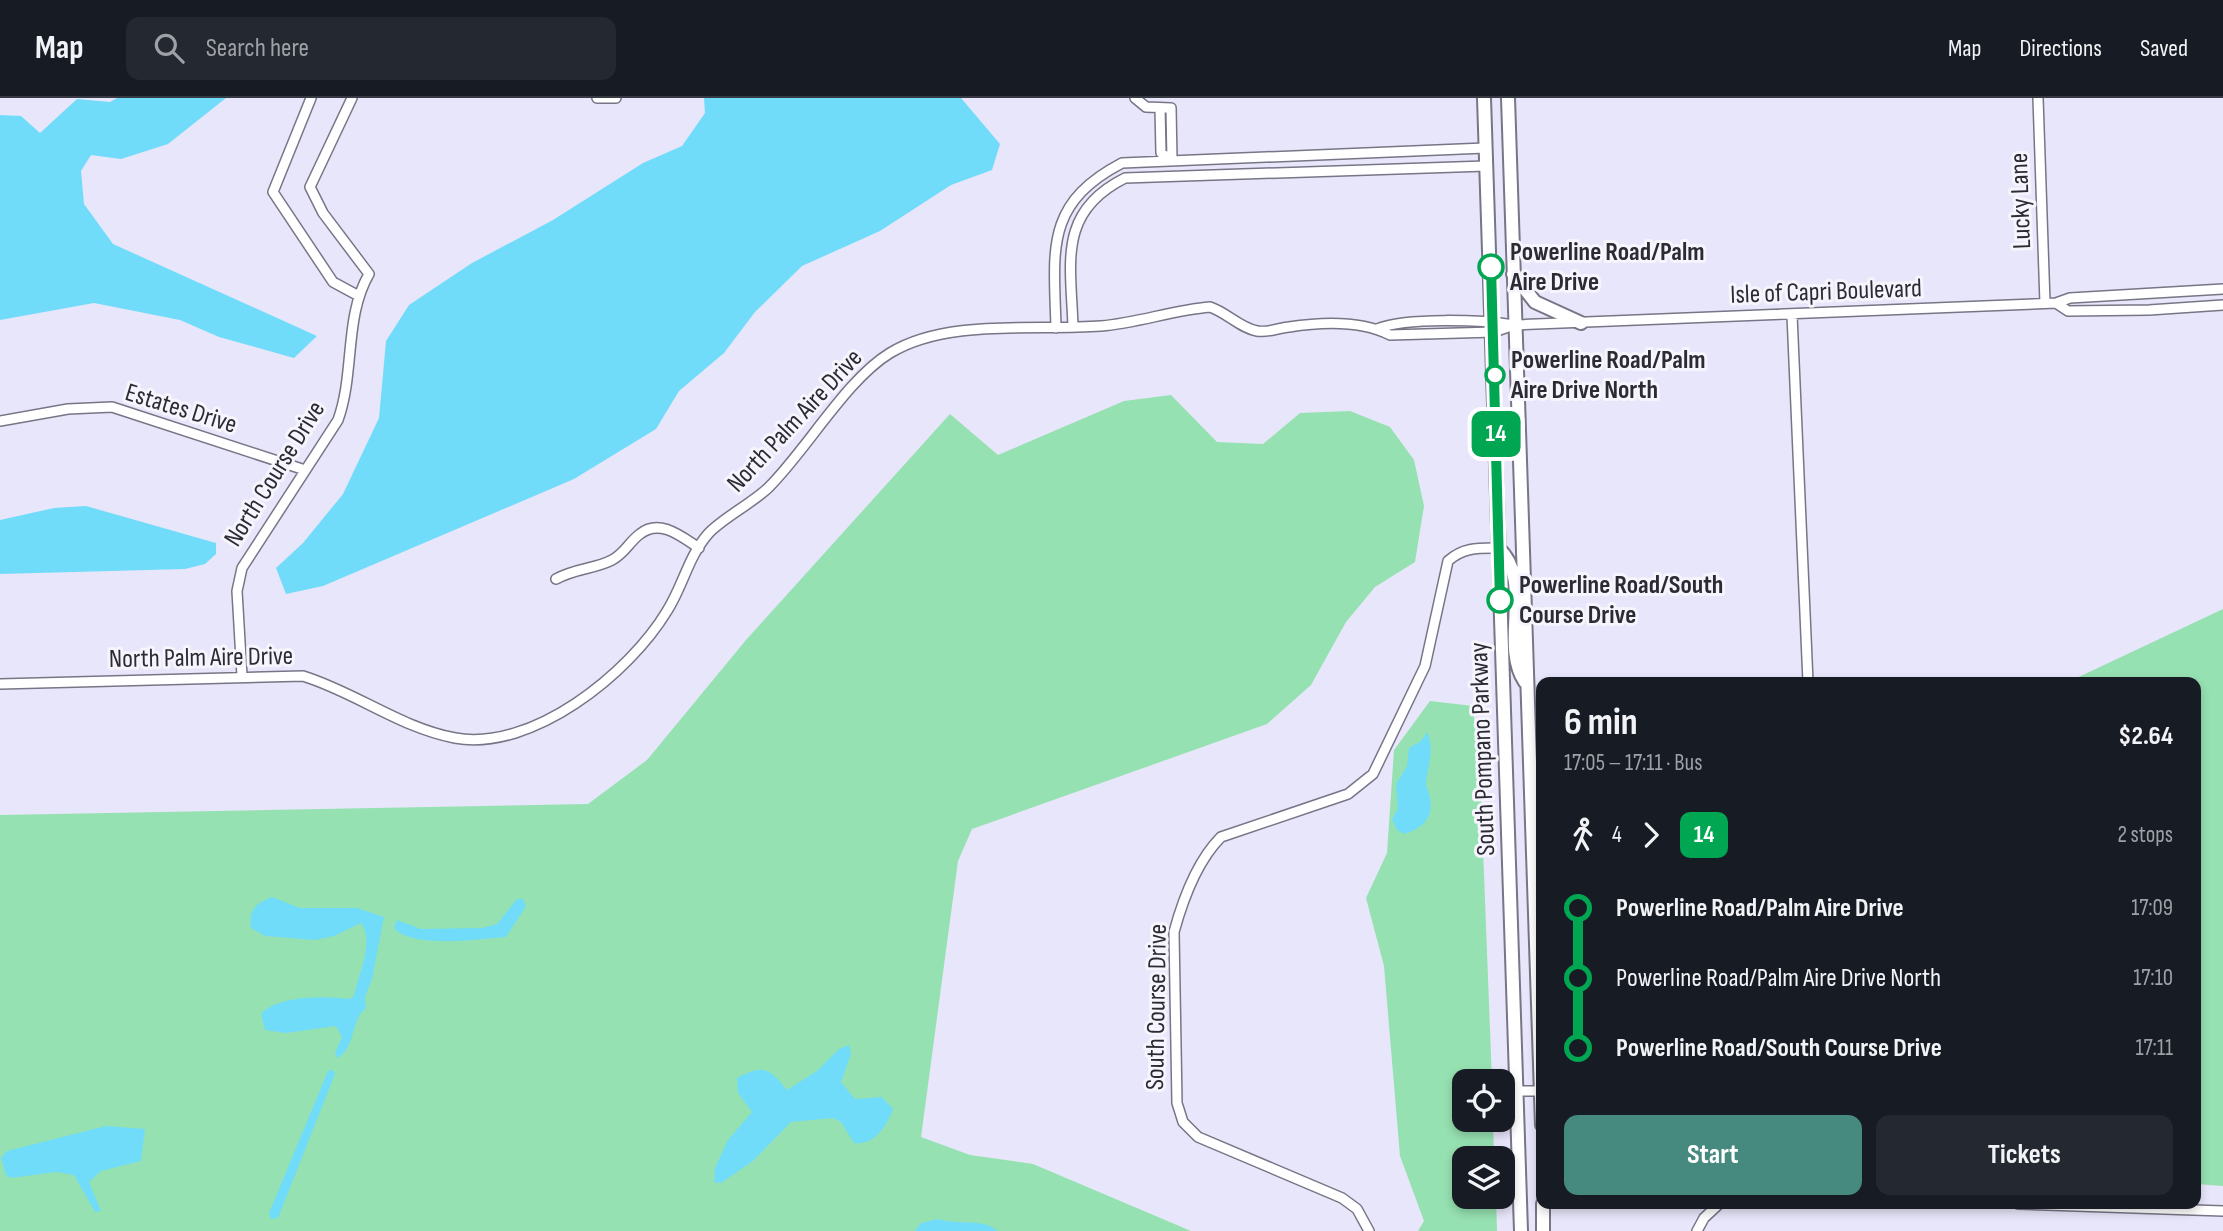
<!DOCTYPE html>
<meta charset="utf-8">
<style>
body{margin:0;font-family:"Sofia Sans Condensed",sans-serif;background:#242831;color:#f1f3f6;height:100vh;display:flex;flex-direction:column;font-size:26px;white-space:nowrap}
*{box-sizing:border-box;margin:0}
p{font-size:23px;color:#9ea1a6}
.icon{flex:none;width:38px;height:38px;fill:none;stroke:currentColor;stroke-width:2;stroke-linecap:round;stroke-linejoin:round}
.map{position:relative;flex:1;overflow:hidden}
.panel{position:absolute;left:1536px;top:579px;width:665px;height:532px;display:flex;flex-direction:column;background:#171b24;border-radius:14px;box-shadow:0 4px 10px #0003}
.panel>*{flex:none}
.badge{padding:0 14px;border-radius:10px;font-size:24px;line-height:46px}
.controls{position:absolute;left:1452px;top:971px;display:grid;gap:14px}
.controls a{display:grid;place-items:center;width:63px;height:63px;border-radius:14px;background:#171b24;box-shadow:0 4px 10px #0003;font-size:35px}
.map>.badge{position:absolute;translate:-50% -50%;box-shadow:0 0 0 4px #fff}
.legs{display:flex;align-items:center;gap:10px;height:77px;padding:0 28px;font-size:23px}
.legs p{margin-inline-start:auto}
.head{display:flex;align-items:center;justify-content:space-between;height:119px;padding:0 28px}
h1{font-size:38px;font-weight:700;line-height:52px}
.button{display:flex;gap:14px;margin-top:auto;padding:14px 28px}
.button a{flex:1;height:80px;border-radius:14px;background:#45897f;color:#fff;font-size:28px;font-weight:700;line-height:80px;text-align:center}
.button a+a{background:#242831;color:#f1f3f6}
ul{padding:0 28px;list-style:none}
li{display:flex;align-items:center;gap:24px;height:70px;font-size:26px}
li i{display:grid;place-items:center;width:10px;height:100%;margin:0 9px;background:currentColor}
li i::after{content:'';width:18px;height:18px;margin:-9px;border:5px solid;border-radius:50%;background:#171b24}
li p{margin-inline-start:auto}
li:first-child i{background:linear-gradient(#0000 50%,currentColor 0)}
li:last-child i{background:linear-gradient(currentColor 50%,#0000 0)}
header{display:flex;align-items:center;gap:42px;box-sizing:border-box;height:98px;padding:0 35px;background:#171b24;border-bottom:2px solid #363941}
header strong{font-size:33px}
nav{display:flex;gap:38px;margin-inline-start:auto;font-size:24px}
.search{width:490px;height:63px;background:#242831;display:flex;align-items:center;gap:18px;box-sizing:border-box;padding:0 24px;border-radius:14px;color:#9ea1a6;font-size:26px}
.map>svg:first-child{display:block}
</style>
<header>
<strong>Map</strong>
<div class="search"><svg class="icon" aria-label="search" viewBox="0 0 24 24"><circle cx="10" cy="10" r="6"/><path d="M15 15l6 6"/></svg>Search here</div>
<nav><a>Map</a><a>Directions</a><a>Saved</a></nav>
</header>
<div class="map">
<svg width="2223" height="1133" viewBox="0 0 2223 1133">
<rect width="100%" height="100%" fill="#e8e6fa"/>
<path fill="#96e1b1" d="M1171 297 1217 344 1263 346 1300 315 1350 313 1390 329 1414 362 1424 408 1415 464 1375 489 1346 524 1311 587 1267 626 972 731 958 763 921 1039 970 1057 1033 1066 1191 1133H0V717L588 706 647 662 746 542 950 316 998 357 1124 303Z
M2223 511V1088L2196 1086V584H2068Z
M1430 603 1473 608 1481 699 1492 983 1465 984V1022H1493L1494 1060H1465V1099H1496L1497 1133H1418L1424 1123 1400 1058 1384 868 1366 800 1387 755 1394 652Z"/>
<path fill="#71dcf9" d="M117 0H226L168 46 121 61 91 57 81 73 84 106 113 146 317 238 294 260 219 239 180 222 94 205 0 222V17L21 18 40 35 77 1 110 4Z
M704 0H961L1000 46 992 72 951 87 880 133 802 168 755 214 724 255 679 293 656 331 574 381 323 488 286 496 276 470 303 445 343 396 379 320 386 243 409 207 472 165 553 122 643 65 682 48 705 15Z
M86 408 216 445V456L205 466 185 471 0 476V422L54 410Z
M1427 634C1435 652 1428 666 1426 684 1426 690 1429 694 1430 700 1434 720 1422 731 1404 736L1397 732 1392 721 1398 711 1396 686 1407 668 1409 650 1421 643Z
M272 799 300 810H357L384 819 372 881 365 899 366 910C350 922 356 951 337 960L335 955 342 939 336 928 286 935 265 932 261 916C279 897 324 898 349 901L354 898C358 877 375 844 361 825L334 838 315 842 265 838 251 830C248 812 256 805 272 799Z
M517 801H523L526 808 506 839C479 841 412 851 394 830L397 822 421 831 482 830 497 826Z
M849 947 851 956 841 984 855 1001 882 999 893 1011C887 1028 874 1048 854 1045L841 1024 833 1020 791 1024 753 1063 721 1085 714 1084 715 1070 728 1042 752 1014 738 995 737 980C764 965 770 971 787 992L817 973 839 951Z
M333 972 335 976 278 1120 271 1121 269 1115 328 973Z
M106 1028 145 1031 141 1063 101 1073 89 1084 101 1113 95 1114 74 1077 56 1074 11 1080 6 1077 1 1060 7 1053Z
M939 1121C960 1128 980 1119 998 1133H915L921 1125Z"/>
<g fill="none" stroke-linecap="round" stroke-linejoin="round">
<defs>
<path id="street" d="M311 0 273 94 333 184 357 197
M597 0H616
M1135 0 1146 9 1171 10 1172 62 1161 55 1160 10
M2038 0 2045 205
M2056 205 2068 213 2149 212 2223 207
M1792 217 1808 584
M1073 229C1071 165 1057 114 1125 80L1486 68
M1056 230C1054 152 1044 106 1122 65L1485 50
M1377 231C1406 219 1483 222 1514 227L2056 205 2070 200 2223 191
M0 323 68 311 112 309 305 372
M556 481C576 470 595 471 612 462 625 455 629 444 640 436 660 420 682 439 699 450
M242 578 237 493 242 470 338 322C355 275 344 219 369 176L323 115 310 89 352 0
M0 586 303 578C355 594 401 630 455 640 532 654 629 576 667 513 683 488 688 459 708 436 721 421 753 405 769 389 807 351 847 281 890 255 947 220 1036 233 1101 228 1138 225 1173 212 1210 209 1226 214 1240 230 1257 233 1268 235 1278 230 1289 229 1321 224 1360 222 1390 237L1494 234 1514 227
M1517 993H1541
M2018 1106 2223 1113
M1369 1133 1357 1111 1342 1100 1198 1039 1183 1024 1177 1005 1174 834C1183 801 1197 763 1221 739L1348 696 1373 676 1425 568 1448 463C1463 449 1479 450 1498 450
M1697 1133 1704 1120 1719 1106"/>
<path id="secondary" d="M1484 0 1521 1133
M1508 0 1542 1027
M1513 176 1535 204 1581 225
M1498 450C1535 483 1499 545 1525 584
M1543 1106V1133"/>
</defs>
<use href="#street" stroke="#777586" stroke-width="12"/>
<use href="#secondary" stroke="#777586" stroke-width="16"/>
<use href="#street" stroke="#fff" stroke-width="9"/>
<use href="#secondary" stroke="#fff" stroke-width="12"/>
</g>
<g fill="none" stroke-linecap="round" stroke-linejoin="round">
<defs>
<path id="line-1" d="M1491 169 1500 502"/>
</defs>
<use href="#line-1" stroke="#fff" stroke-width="16"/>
<use href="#line-1" stroke="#00a651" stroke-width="10"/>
</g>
<g fill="#fff" stroke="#00a651" stroke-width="3.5">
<circle cx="1491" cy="169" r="12"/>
<circle cx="1495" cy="277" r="9"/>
<circle cx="1500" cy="502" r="12"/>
</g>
<g text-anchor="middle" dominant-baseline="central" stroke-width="6" stroke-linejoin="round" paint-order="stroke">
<g font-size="26" fill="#2c2b33" stroke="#f6f5fd">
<text transform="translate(2021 103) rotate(-92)">Lucky Lane</text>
<text transform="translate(1826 194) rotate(-2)">Isle of Capri Boulevard</text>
<text transform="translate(181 311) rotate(17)">Estates Drive</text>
<text transform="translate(795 323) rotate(-47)">North Palm Aire Drive</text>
<text transform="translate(275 376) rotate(-58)">North Course Drive</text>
<text transform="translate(201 560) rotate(-1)">North Palm Aire Drive</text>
<text transform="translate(1483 651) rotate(-92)">South Pompano Parkway</text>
<text transform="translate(1157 909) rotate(-89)">South Course Drive</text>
</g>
<g font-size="26" font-weight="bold" fill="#2c2b33" stroke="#f6f5fd" text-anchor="start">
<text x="1510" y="154">Powerline Road/Palm<tspan x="1510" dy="30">Aire Drive</tspan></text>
<text x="1511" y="262">Powerline Road/Palm<tspan x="1511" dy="30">Aire Drive North</tspan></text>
<text x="1519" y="487">Powerline Road/South<tspan x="1519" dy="30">Course Drive</tspan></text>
</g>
</g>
</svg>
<div class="controls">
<a><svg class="icon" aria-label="locate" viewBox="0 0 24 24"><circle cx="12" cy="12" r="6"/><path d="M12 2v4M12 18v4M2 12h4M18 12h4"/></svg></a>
<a><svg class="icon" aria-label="layers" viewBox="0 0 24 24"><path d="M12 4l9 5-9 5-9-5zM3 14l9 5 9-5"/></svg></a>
</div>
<b class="badge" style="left:1496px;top:336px;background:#00a651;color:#fff">14</b>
<section class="panel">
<div class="head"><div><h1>6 min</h1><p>17:05 – 17:11 · Bus</p></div><b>$2.64</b></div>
<div class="legs"><svg class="icon" aria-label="walk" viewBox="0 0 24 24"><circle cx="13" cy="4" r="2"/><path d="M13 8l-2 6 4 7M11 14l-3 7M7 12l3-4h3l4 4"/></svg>4<svg class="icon" aria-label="forward" viewBox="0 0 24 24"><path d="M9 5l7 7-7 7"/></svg><b class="badge" style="background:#00a651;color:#fff">14</b><p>2 stops</p></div>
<ul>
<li><i style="color:#00a651"></i><b>Powerline Road/Palm Aire Drive</b><p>17:09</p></li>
<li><i style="color:#00a651"></i><span>Powerline Road/Palm Aire Drive North</span><p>17:10</p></li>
<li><i style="color:#00a651"></i><b>Powerline Road/South Course Drive</b><p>17:11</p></li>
</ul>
<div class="button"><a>Start</a><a>Tickets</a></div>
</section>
</div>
